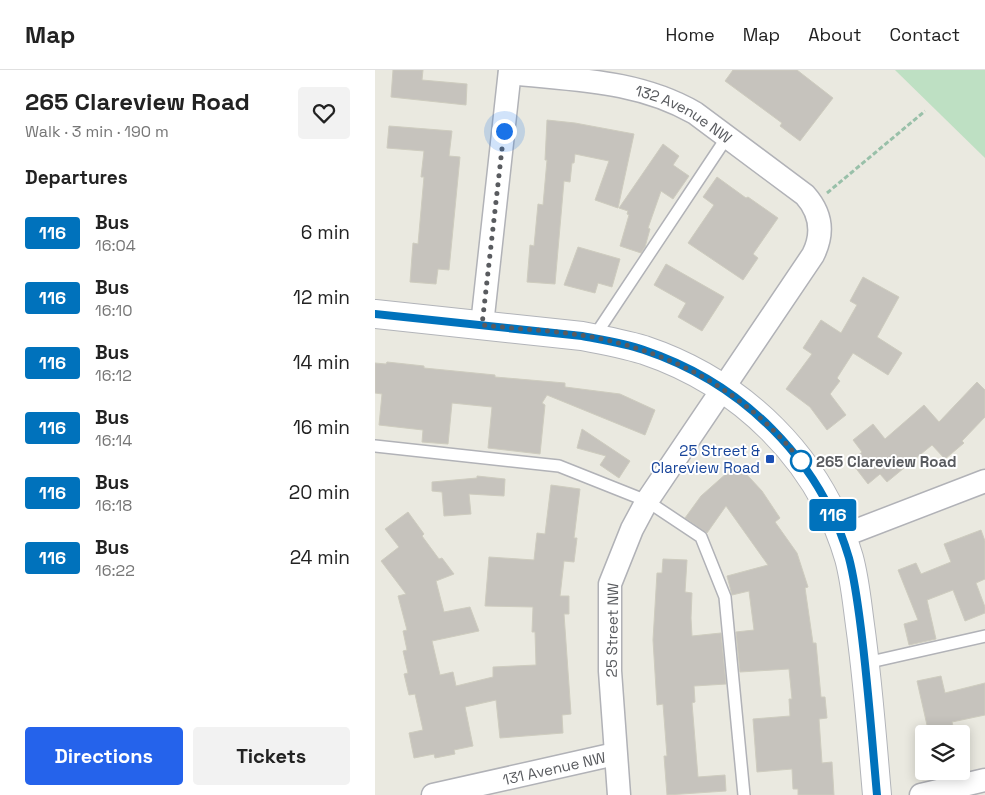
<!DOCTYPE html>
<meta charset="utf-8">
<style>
body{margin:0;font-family:"Space Grotesk",sans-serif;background:#f2f2f2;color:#222;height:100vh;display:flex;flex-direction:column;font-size:19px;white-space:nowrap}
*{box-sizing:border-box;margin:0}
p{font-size:16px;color:#767676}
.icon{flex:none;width:28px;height:28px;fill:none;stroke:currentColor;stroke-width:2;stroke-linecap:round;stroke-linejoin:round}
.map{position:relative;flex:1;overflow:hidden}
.sheet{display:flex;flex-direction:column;background:#fff;width:375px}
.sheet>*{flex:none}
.badge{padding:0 10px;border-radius:4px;font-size:18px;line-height:32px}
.buttons{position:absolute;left:540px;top:655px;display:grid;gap:10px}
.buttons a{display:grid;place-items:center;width:55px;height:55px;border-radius:5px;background:#fff;box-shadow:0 2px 12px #0003;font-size:25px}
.you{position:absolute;width:25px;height:25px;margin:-12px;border:4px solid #fff;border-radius:50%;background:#1a73e8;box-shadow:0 0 0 8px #1a73e833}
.map>.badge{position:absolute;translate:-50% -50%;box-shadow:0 0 0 2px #fff}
h2{padding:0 25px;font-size:19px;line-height:45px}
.round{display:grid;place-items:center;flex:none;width:52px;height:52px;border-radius:5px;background:#f2f2f2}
.overview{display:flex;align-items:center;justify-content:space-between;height:85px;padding:0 25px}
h1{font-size:24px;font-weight:800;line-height:38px}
.button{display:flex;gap:10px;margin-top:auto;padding:10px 25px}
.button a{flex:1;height:58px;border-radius:5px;background:#2563eb;color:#fff;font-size:20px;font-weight:800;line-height:58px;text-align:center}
.button a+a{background:#f2f2f2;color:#222}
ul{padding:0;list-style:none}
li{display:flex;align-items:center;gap:15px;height:65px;padding:0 25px}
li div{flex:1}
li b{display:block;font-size:19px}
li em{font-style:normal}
li .badge{min-width:55px;font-weight:700;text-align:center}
header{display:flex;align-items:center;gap:30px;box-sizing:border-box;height:70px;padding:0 25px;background:#fff;border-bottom:1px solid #e0e0e0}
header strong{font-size:24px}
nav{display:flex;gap:28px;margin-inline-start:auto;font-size:18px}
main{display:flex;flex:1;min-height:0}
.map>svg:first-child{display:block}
</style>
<header>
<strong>Map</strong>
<nav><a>Home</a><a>Map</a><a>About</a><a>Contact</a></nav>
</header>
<main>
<section class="sheet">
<div class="overview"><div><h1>265 Clareview Road</h1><p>Walk · 3 min · 190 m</p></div><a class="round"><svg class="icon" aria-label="heart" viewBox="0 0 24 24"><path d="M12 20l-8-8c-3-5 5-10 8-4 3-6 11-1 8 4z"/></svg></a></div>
<h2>Departures</h2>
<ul>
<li><span class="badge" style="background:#0072bc;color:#fff">116</span><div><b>Bus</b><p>16:04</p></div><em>6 min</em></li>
<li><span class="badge" style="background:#0072bc;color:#fff">116</span><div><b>Bus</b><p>16:10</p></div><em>12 min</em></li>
<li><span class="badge" style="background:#0072bc;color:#fff">116</span><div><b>Bus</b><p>16:12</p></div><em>14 min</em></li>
<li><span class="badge" style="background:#0072bc;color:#fff">116</span><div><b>Bus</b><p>16:14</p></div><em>16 min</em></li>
<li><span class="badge" style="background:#0072bc;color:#fff">116</span><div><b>Bus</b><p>16:18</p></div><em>20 min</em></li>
<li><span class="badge" style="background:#0072bc;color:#fff">116</span><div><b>Bus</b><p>16:22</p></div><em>24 min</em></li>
</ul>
<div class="button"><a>Directions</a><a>Tickets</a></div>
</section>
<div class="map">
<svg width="610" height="725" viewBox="0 0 610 725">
<rect width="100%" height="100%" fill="#eae9e0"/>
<path fill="#bee0c3" d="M520 0H610V88Z"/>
<path fill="#c6c3bd" stroke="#ceccbf" d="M18 0H48L47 10 92 14 91 35 16 27Z
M358 0H422L458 28 425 71 405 56 407 53 350 11Z
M172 50 200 53 259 64 243 138 220 130 234 91 200 84 199 93H197L195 112 189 111 180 214 152 212 155 175 159 176 163 134 168 135 172 90H170Z
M14 56 77 61 74 86 85 87 74 200 63 199 61 214 35 212 38 173 43 174 49 107H46L49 81 12 78Z
M288 74 304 86 298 95 314 106 298 129 286 121 273 158 275 159 270 177 266 183 245 176 254 145 252 144 253 141 244 138Z
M342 107 371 128 373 127 403 148 378 184 383 188 368 210 313 173 339 135 328 127Z
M203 177 245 189 237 217 223 213 220 223 189 215Z
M291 194 349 227 327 261 303 247 311 233 279 215Z
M488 207 524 227 502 267 527 283 513 305 478 283 462 308 465 311 455 324 471 345 452 360 435 337 411 319 437 284 428 278 446 250 466 263 482 235 475 231Z
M12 292 49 296V298L120 305V307L190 313V317L245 324 280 340 270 365 172 325 167 333 170 335 165 384 113 378 117 337 77 333 73 374 47 372 48 360 4 355 7 324 0 323V293L11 294Z
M602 312 610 320V347L587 371 589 373 570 389 557 375 512 412 505 404 493 414 476 392 487 382 478 370 498 354 510 369 549 335 564 352Z
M207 359 255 391 244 408 225 395 231 386 202 378Z
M362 394 387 421 405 448 400 452 422 483 433 517 430 518 438 573H441L446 627H450L452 648 444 649 447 693 457 692 459 725H423V719H418L417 699 382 702 378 649 415 646 414 629H417L414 599 365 602 361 562 379 560 374 521 357 525 352 506 393 495 351 436 332 463 310 448 326 426Z
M102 406 130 409 129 426 94 424 96 444 69 446 67 422 57 421V412L102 408Z
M176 415 205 419 199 468H202L199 492 189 491 185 526H194V544H189L196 644 187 645 188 663 125 668 121 630 90 637 98 676 79 680 80 684 60 688 59 684 39 688 34 663 48 660 40 624 34 625 29 604 33 603 28 581 32 580 28 561 32 560 23 526 31 524 6 491 24 477 10 459 33 442 49 464 47 466 64 489 67 488 79 504 61 511 69 542 95 537 104 561 57 571 65 605 78 602 81 616 118 607V597L161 595 160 562H157L158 537 110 536 114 487 159 490 162 463 170 464Z
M606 460 610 471V509L601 513 610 537V543L590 551 578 520 552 530 561 569 534 575 529 554 543 550 523 500 541 493 546 504 576 492 569 474Z
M288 489 312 490 310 522 317 523 316 548 317 566 346 563 351 614 319 616 320 632 317 633 323 707 350 705 351 721 292 725 289 686H292L288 634 282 635 278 570 282 503H287Z
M566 606 570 623 610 613V645L577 652 580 664H554L542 611Z"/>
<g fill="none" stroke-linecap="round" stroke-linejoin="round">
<defs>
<path id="lane" d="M219 267 352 67
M0 376 184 396 272 431 326 467 350 527 369 725
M491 593 610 566"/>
<g id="street">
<path id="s1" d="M135 3C199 10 263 10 320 43L430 125C446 143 449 163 438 185L272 431 257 459 235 514V601L244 725"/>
<path d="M107 255 135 0"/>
<path d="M467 466 610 411"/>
<path id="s2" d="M58 725 240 684"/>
<path d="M546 725 610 710"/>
</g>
<path id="secondary" d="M0 244 207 266C228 270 249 274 269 280 367 313 445 389 474 488 480 510 482 533 485 555 493 612 497 668 502 725"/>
</defs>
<use href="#lane" stroke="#b1b2b7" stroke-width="14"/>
<use href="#street" stroke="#b1b2b7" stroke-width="25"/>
<use href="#secondary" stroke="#b2b4b9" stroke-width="30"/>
<path stroke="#99c0a9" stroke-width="3" stroke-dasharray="5 2.5" stroke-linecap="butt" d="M452 123 550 41"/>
<use href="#lane" stroke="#fff" stroke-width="11"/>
<use href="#street" stroke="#fff" stroke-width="22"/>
<use href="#secondary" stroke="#fff" stroke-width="28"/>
</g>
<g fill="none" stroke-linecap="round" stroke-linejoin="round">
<defs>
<path id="line" d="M0 244 207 266C228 270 249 273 269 280 367 313 445 389 474 488 480 511 483 535 486 559 493 614 497 670 502 725"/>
</defs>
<use href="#line" stroke="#fff" stroke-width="11"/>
<use href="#line" stroke="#0072bc" stroke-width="8"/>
<path stroke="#595b5f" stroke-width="5" stroke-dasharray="0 9" d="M129 61 107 255C150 260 199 261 240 272 315 291 378 331 426 391"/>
</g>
<rect fill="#1a4fb4" stroke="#fff" stroke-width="2" x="390" y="384" width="10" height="10" rx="2.5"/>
<circle fill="#fff" stroke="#0072bc" stroke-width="2.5" cx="426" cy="391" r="10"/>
<g text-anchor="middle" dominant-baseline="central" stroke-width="4" stroke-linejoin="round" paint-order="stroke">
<g font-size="15" fill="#595b5f" stroke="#fff">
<text stroke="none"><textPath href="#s1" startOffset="181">132 Avenue NW</textPath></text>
<text transform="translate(237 560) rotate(-89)">25 Street NW</text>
<text stroke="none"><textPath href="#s2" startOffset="124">131 Avenue NW</textPath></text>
</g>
<g font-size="15" fill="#164399" stroke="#fff" text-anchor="end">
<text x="385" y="380">25 Street &amp;<tspan x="385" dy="17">Clareview Road</tspan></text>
</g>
<g font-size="15" font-weight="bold" fill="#595b5f" stroke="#fff" text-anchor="start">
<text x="441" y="391">265 Clareview Road</text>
</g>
</g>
</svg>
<div class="buttons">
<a><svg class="icon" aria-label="layers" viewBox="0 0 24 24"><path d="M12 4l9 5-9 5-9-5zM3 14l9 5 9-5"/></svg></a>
</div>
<div class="you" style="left:129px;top:61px"></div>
<b class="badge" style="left:458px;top:445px;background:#0072bc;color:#fff">116</b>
</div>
</main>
